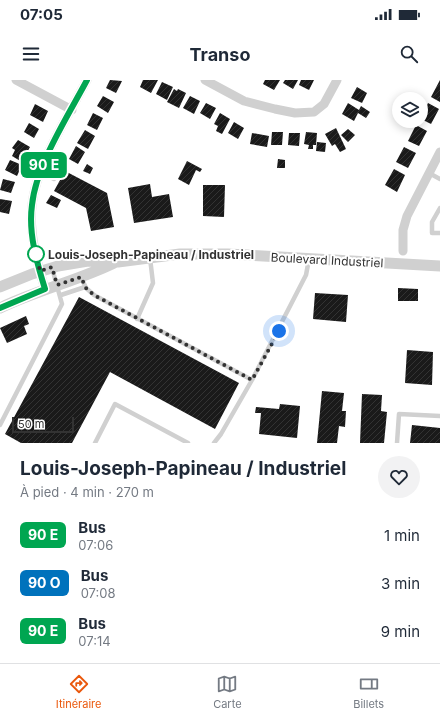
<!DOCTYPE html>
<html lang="fr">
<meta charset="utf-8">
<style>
body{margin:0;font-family:Inter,sans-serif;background:#f2f2f3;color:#1f2937;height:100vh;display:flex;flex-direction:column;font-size:15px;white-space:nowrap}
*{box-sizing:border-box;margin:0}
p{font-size:13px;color:#747a83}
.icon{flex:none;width:22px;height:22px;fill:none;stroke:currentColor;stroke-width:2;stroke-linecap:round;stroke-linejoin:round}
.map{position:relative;height:363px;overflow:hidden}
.details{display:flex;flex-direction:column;background:#fff;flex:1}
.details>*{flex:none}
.badge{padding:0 8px;border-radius:6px;font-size:14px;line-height:26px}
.fabs{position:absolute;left:392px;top:12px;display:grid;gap:8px}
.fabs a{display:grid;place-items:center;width:36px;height:36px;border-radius:50%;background:#fff;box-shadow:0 2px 10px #0003;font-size:20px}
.scale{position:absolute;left:12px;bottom:10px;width:62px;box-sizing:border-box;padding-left:4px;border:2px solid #333;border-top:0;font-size:11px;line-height:14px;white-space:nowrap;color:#333;-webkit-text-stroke:3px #fff;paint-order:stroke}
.you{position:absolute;width:20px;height:20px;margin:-10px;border:3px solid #fff;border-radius:50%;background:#1a73e8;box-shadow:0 0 0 6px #1a73e833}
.map>.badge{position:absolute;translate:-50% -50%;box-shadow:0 0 0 2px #fff}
.round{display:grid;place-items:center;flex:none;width:42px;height:42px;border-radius:21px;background:#f2f2f3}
.headline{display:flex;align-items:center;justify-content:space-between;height:68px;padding:0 20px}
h1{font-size:19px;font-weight:700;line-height:30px}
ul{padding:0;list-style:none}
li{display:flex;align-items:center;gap:12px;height:48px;padding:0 20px}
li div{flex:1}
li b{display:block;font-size:15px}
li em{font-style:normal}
li .badge{min-width:44px;font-weight:700;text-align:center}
.status{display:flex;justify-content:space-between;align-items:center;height:28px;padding:0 20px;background:#fff;direction:ltr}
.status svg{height:11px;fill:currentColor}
header{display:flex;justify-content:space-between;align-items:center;height:52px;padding:0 20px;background:#fff;font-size:18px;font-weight:700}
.tabs{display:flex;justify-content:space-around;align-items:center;height:56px;border-top:1px solid #e0e1e3;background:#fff;font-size:11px;color:#747a83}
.tabs a{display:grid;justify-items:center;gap:2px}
.tabs .current{color:#ea580c}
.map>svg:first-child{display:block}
</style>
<div class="status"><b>07:05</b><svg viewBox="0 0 49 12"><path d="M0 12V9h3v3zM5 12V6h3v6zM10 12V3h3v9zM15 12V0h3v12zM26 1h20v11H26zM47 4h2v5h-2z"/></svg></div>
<header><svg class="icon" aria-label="menu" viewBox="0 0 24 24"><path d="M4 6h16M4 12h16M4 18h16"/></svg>Transo<svg class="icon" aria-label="search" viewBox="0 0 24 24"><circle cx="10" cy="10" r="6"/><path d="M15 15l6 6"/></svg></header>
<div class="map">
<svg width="440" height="363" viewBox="0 0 440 363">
<defs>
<pattern id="building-hatch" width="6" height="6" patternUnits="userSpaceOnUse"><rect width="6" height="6" fill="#1a1a1a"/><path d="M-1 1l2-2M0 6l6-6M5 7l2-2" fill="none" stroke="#333"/></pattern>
</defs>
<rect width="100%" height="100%" fill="#fff"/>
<path fill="url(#building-hatch)" d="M110 0 122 1 116 13 106 8Z
M143 0H158L151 13 140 7Z
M265 0H280L274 10 263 4Z
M285 0H298L293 9 283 3Z
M301 0H314L309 10 299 5Z
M440 0V22L431 17Z
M162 2 173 7 167 20 156 14Z
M357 7 367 13 362 23 351 18Z
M174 9 177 11 178 9 186 13 179 28 167 22Z
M103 16 114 22 108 33 97 26Z
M190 16 200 21 194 34 183 28Z
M206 23 216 28 210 39 200 33Z
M348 23 359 30 361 26 370 32 366 38 358 33 354 41 342 34Z
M428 23 439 29 431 44 421 39Z
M35 24 48 31 43 42 30 35Z
M93 33 103 38 97 50 87 45Z
M220 33 230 39 222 54 216 51 218 46 214 44Z
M234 42 244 48 238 59 228 53Z
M29 43 39 49 34 58 24 52Z
M416 45 427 51 419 66 408 61Z
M336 48 346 69 340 72 335 64 332 66 325 54Z
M348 49 355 55 348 62 341 55Z
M85 50 95 56 88 69 77 63Z
M272 52H283L282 65H271Z
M306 52 317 53 316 65H313V69H308L309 65 304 64Z
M252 53 269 56 267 67 250 64Z
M289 53H300L299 66 288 65Z
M18 60 30 67 22 82 12 76 15 70 12 68Z
M317 62 326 63 325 72 316 71Z
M76 66 85 72 78 84 69 79Z
M404 67 416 73 408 88 396 82Z
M278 79 285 80V88H277Z
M10 80 22 85 17 96 5 90Z
M187 81 202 89 200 92 196 90 189 105 178 99Z
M87 84 93 88 90 94 83 91Z
M394 89 405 95 397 112 385 105Z
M65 91 107 113 114 147 91 151 86 128 54 111Z
M3 99 15 102 11 113 0 110Z
M150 104 152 117 169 114 173 137 134 143 128 108Z
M203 105H225L224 137 203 136Z
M51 115 61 120 57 128 46 123Z
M0 119 12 121 9 134 0 132Z
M398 208 418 209V221H398Z
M315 213 348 215 346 242 313 239Z
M79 217 239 303 215 349 110 292 72 363H21L5 354Z
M26 236 29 244 24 246 27 254 7 263 0 248Z
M407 270 433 272 432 305 405 303Z
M322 311 344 313 342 331H346L345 347 339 346 337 363H317Z
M362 314 382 315 381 331 387 332 384 363H360Z
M280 324 300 326 297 358 259 354 261 333H255L256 327 279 329Z
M412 345 440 348V363H410Z"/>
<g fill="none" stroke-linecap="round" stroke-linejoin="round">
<path stroke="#d0d0d0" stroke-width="4.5" d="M40 92 54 99
M429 93 440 99
M440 128 432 142V153H440
M81 197 86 208 94 215 252 300 306 195 309 179
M61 215 85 207
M137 239 153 203 150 178
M0 345 62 224 52 188
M95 363 115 324 188 363
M214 363 221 354 252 300
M397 363 399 334 440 336"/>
<path stroke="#d0d0d0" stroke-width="9" d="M16 0 72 30
M205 0 244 21 275 29 295 33 314 32 324 24 337 0
M403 171V150L407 136 440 72
M45 209C37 183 29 153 32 125 36 85 68 36 87 0"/>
<path stroke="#d0d0d0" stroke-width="11" d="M0 207 32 194 58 186 88 181 118 182 180 174H228L440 186
M0 228C37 210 77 201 114 183"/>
</g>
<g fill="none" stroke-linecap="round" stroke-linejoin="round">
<defs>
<path id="line" d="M0 228 45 209C37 183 28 153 32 125 36 85 68 36 87 0"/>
</defs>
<use href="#line" stroke="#fff" stroke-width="9"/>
<use href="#line" stroke="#00a651" stroke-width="6"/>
<path stroke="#333" stroke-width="4" stroke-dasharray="0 7.2" d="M36 174 40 191 52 187 57 205 81 197 86 208 94 215 252 300 279 251"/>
</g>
<circle fill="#fff" stroke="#00a651" stroke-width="2" cx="36" cy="174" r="8"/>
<g text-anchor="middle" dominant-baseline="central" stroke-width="4" stroke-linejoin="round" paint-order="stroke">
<g font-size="12" font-weight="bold" fill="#333" stroke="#fff" text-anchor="start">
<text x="48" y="174">Louis-Joseph-Papineau / Industriel</text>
</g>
<g font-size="12" fill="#333" stroke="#fff">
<text transform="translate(327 180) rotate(3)">Boulevard Industriel</text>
</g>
</g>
</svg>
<div class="fabs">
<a><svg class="icon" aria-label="layers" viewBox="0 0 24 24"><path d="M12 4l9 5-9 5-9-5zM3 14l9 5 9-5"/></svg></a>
</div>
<div class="scale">50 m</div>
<div class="you" style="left:279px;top:251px"></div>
<b class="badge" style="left:44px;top:85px;background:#00a651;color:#fff">90 E</b>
</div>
<section class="details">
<div class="headline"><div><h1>Louis-Joseph-Papineau / Industriel</h1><p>À pied · 4 min · 270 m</p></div><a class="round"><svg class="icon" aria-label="heart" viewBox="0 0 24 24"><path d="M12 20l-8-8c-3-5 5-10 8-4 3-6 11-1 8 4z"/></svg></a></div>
<ul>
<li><span class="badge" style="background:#00a651;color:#fff">90 E</span><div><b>Bus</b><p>07:06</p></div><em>1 min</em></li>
<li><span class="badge" style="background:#0072bc;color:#fff">90 O</span><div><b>Bus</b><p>07:08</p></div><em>3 min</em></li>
<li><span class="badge" style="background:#00a651;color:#fff">90 E</span><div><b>Bus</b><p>07:14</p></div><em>9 min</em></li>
</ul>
</section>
<nav class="tabs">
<a class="current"><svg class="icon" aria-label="directions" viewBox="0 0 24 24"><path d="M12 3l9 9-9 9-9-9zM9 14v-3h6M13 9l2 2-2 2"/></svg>Itinéraire</a>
<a><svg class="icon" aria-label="map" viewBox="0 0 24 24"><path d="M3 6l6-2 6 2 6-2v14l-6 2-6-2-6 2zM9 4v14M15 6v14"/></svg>Carte</a>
<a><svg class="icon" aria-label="tickets" viewBox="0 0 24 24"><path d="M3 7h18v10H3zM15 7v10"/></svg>Billets</a>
</nav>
